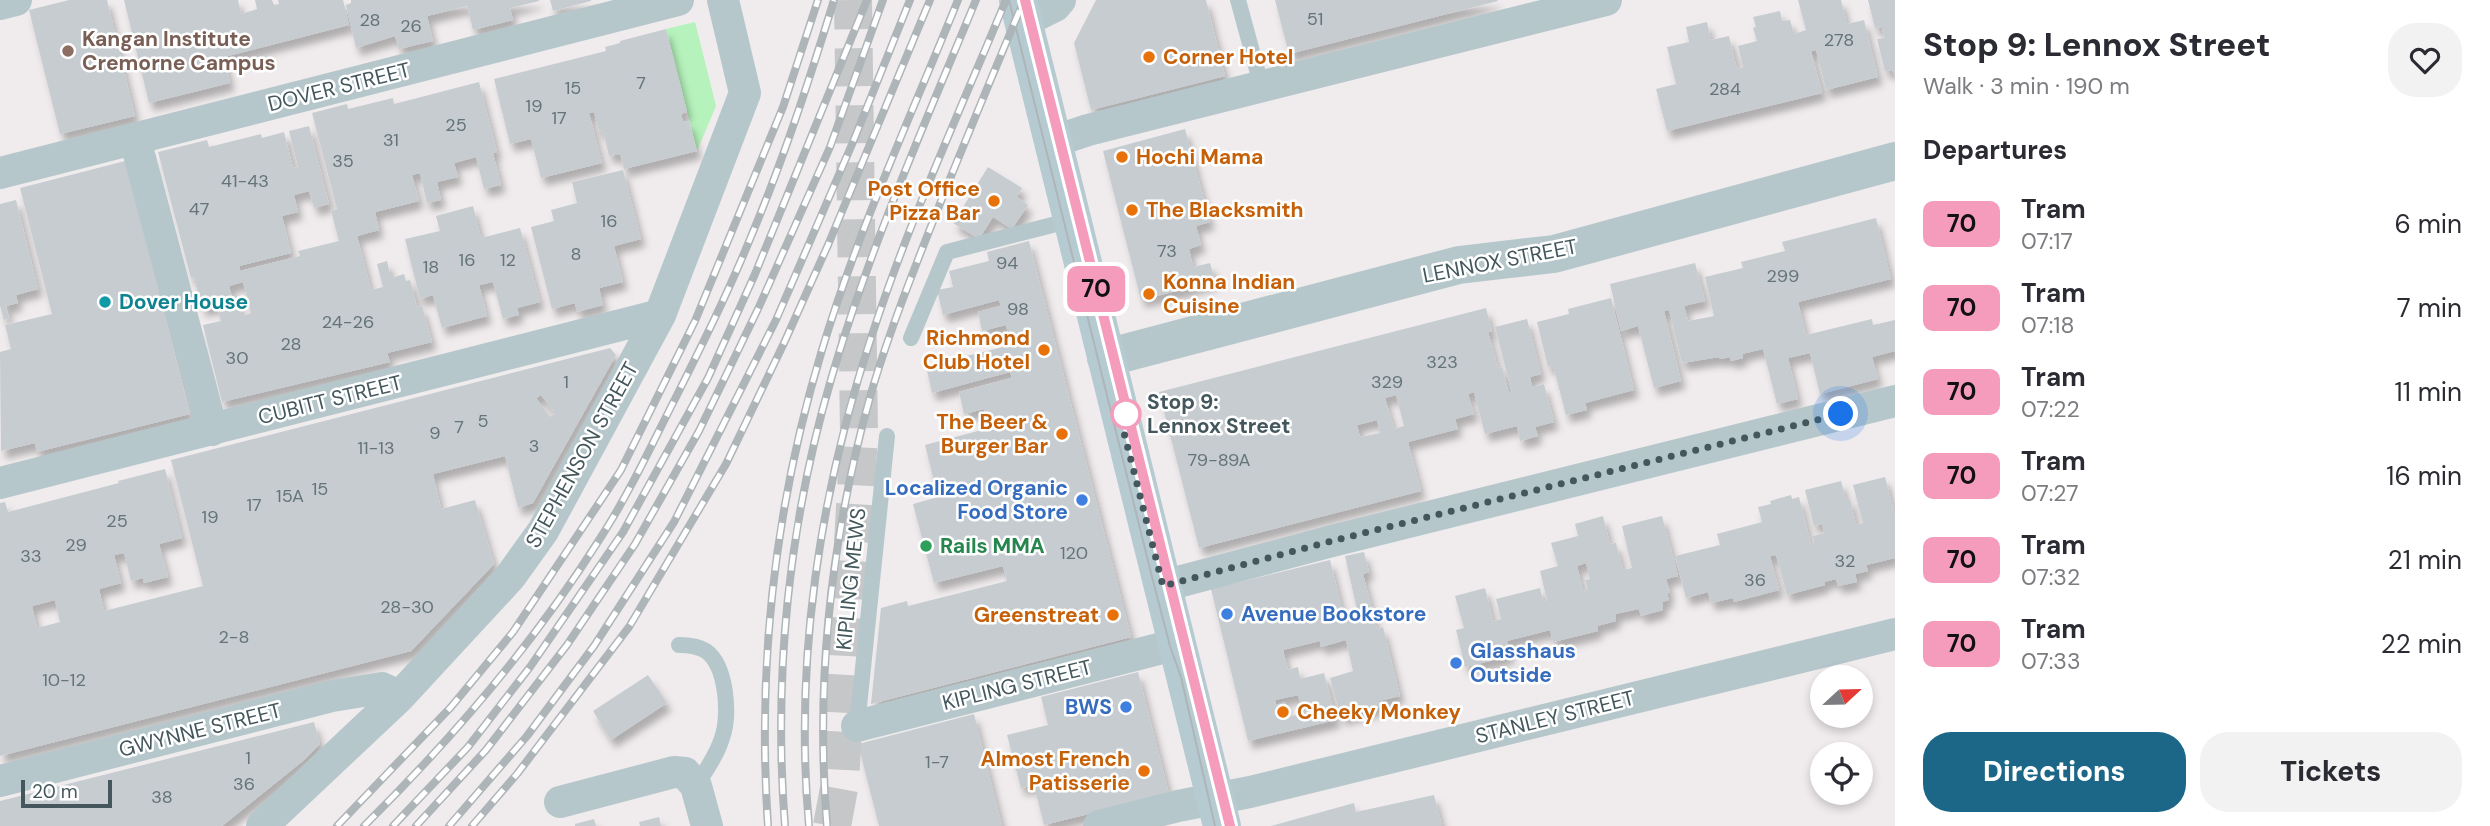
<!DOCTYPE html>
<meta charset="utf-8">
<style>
body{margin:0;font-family:"DM Sans",sans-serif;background:#f2f2f3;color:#2b2b33;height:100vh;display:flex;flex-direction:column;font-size:26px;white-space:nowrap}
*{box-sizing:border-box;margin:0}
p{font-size:23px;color:#7c7c81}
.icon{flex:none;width:38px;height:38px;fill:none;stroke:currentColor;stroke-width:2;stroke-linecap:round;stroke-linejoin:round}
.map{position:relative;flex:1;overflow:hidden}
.details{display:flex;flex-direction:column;background:#fff;width:595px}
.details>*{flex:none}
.badge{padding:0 14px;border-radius:10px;font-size:24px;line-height:46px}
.needle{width:46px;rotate:68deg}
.buttons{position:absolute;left:1810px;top:665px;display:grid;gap:14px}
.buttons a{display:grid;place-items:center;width:63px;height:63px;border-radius:50%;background:#fff;box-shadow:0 4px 10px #0003;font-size:35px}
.scale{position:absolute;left:21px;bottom:18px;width:91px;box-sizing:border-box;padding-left:7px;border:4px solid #43575c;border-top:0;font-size:19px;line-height:24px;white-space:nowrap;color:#43575c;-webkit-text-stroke:5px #fff;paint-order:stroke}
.you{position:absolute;width:35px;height:35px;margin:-18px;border:5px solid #fff;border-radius:50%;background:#1a73e8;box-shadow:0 0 0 10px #1a73e833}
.map>.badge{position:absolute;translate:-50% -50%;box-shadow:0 0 0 4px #fff}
h2{padding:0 28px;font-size:26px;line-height:63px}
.round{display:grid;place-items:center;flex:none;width:74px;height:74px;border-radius:28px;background:#f2f2f3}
.overview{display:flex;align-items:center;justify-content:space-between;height:119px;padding:0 28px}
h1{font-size:33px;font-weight:800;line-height:52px}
.button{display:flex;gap:14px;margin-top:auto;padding:14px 28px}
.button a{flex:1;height:80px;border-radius:28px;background:#1c6687;color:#fff;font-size:28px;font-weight:800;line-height:80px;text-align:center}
.button a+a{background:#f2f2f3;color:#2b2b33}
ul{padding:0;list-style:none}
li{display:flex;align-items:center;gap:21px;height:84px;padding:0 28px}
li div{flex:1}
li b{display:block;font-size:26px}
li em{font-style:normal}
li .badge{min-width:77px;font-weight:700;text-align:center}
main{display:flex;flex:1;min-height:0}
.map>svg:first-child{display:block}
</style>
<main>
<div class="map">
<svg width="1895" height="826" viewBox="0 0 1895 826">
<defs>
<filter id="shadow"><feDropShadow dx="4.5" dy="8" stdDeviation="3.5" flood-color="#0004"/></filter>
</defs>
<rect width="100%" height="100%" fill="#f0eced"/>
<path fill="#b6f2bc" d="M695 22 716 106 697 151 666 29Z"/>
<path fill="#c6ccd0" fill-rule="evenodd" filter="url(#shadow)" d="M69 0H107L135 116 60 134 29 10Z
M124 0H238L241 14 257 9 255 0H272L274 5 279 4 278 0H343L349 25 224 57 230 83 149 103Z
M351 0H539V1L510 8 513 20 473 30 467 6 427 16 433 41 399 49 395 36 356 48 346 5 351 3Z
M550 0H591V1L553 11Z
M1096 0H1206L1225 76 1091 110 1074 43Z
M1275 0H1497L1498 1 1289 54Z
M1798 0H1841L1847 24 1864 20 1878 77 1826 90 1816 50 1811 51 1822 93 1667 131 1656 89 1676 84 1667 47 1689 42 1686 27 1707 22 1711 40 1729 36 1737 69 1743 67 1738 46 1757 41 1753 28 1756 27 1753 17 1780 11 1782 21 1790 20 1794 34 1806 30Z
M1868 0H1895V76L1892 70 1885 71 1877 39 1884 38 1882 27 1875 28Z
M666 29 687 112 681 114 683 122 689 121 697 151 624 169 620 154 609 156 603 130 599 131 594 112 589 113 602 163 541 178 531 139 510 144 494 79 606 51 605 47 620 43V41Z
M479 82 497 152 493 153 501 185 484 189 476 157 454 163 458 177 437 182 441 200 427 203 420 173 412 175 419 201 375 212 379 230 357 236 371 290 383 287 377 264 387 261 391 278 404 274 406 281 410 280 417 307 422 306 432 342 387 353 390 362 222 402 203 325 221 321 217 305 202 309 194 277 191 278 158 152 207 140 209 147 261 134 262 138 284 132 293 168 298 167 289 131 309 126 329 204 314 208 309 191 294 195 298 212 282 216 291 253 239 266 240 271 300 256 298 251 339 241 331 211 337 209 312 113 347 104 348 109 393 98 394 104ZM243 282 251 313 242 316 237 296 232 297 229 286Z
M1185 129 1210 222 1196 226 1201 245 1189 249 1193 267 1210 263 1215 281 1141 300 1103 151Z
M125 161 190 414 37 452 35 443 1 451 0 352 11 349 5 325 52 314 20 188Z
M988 167 1022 188 1017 197 1028 205 1012 229 993 217 979 239 953 223Z
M623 170 641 239 614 246 623 282 599 288 603 305 577 312 575 303 552 309 531 227 554 221 551 210 577 203 572 182Z
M16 200 38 289 16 295 18 303 6 306 9 318 4 320 0 306V204Z
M473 206 481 238 520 228 540 302 517 308 519 315 503 319 493 282 479 285 487 316 442 328 433 295 420 299 405 239 440 231 436 216Z
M1876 218 1891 279 1798 302 1806 335 1872 319 1873 325 1895 320V351L1872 357 1878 379 1820 394 1810 353 1788 358 1798 399 1777 404 1763 349 1742 354 1743 358 1731 361 1730 357 1720 359 1719 357 1682 363 1669 310 1664 311 1681 381 1654 388 1638 326 1621 331 1610 284 1695 263 1705 301 1684 306 1688 321 1714 316 1705 277 1743 268 1741 262 1785 251 1782 242Z
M1029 241 1131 637 871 704 881 608 907 601 908 606 1007 581 1003 566 934 583 913 504 938 497 925 445 989 428 984 409 964 414 959 392 1012 378 1010 372 932 393 926 366 1007 346 1004 333 1008 332 1006 325 982 331 978 312 1001 306 999 300 943 315 937 290 953 287 949 271 989 261 987 252Z
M1611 298 1634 390 1585 403 1587 410 1566 415 1553 365 1548 367 1537 322 1569 314 1568 309Z
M1486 308 1492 331 1488 332 1498 368 1502 367 1509 394 1512 393 1495 327 1527 319 1541 374 1530 377 1532 387 1544 384 1554 422 1535 427 1538 436 1520 441 1517 426 1485 434 1474 392 1468 394 1474 414 1455 419 1458 429 1408 442 1421 491 1199 548 1159 392ZM1396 395 1404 426 1394 429 1385 398ZM1377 420 1380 433 1360 437 1357 425Z
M610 348 616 355 533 503 518 508 505 456 433 474 441 509 475 500 494 564 411 651 0 756V503L5 502 8 512 119 483 118 481 165 469 182 538 159 544 168 577 144 583 143 578 131 581 124 553 114 555 121 583 99 589 104 611 203 586 171 460ZM541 395 555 413 550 417 536 398ZM55 600 60 622 37 628 32 606Z
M1885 477 1895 515V558L1866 565 1868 571 1855 574 1857 582 1838 586 1836 579 1824 582 1825 585 1787 595 1776 555 1770 556 1779 590 1734 602 1733 598 1711 603 1708 592 1686 598 1675 556 1720 545 1717 534 1762 522 1758 507 1771 504 1770 501 1791 495 1792 499 1799 497 1811 544 1814 543 1813 536 1824 533 1822 524 1814 526 1805 490 1841 481 1846 500 1850 499 1856 525 1863 523 1853 485Z
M1603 516 1610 544 1616 543 1623 570 1632 568 1622 526 1662 516 1678 576 1666 579 1670 592 1667 593 1669 600 1662 602 1663 610 1641 616 1639 609 1615 614 1616 621 1597 626 1598 631 1553 642 1550 630 1507 641 1510 656 1465 667 1456 630 1464 628 1455 596 1485 588 1493 621 1501 619 1496 599 1540 588 1543 601 1547 600 1540 571 1558 566 1551 543 1578 536 1575 524ZM1586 563 1590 579 1585 580 1588 590 1583 591 1577 566Z
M1364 552 1369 572 1363 574 1377 629 1383 627 1400 696 1379 701 1381 707 1341 718 1330 678 1353 671 1346 640 1321 647 1320 641 1283 650 1288 670 1298 667 1300 679 1324 673 1336 720 1248 741 1211 589 1330 560 1344 617 1358 614 1345 556ZM1298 695 1303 713 1289 717 1285 702 1276 705 1275 700Z
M1138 672 1169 794 1044 825 1034 785 1021 788 1007 735 1048 725 1041 697Z
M648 675 667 703 611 740 593 711Z
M974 714 1002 826H879L858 744Z
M314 722 320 744 304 760 222 826H0V801Z
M1434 795 1442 826H1271L1354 803 1356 812Z
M659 817 661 826H640L639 822Z
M594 819 596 826H575V824Z"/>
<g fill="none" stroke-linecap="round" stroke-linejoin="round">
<path stroke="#c5c7c9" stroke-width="38" stroke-dasharray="38 19" stroke-linecap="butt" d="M832 826 840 783 859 433 853 0"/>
<path stroke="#b6c7cc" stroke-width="16" d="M1238 0 1262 88
M911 338 947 252 1072 220
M679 645C688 645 698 646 706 651 727 666 730 716 722 738 717 755 706 770 696 786
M857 726 887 436"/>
<path stroke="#b6c7cc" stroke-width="32" d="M0 4 16 0
M1023 22 1055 6 1060 0
M135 139 212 430
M1052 142 1088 130 1606 0
M0 173 678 0
M0 483 660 315
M1163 586 1332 541 1895 401
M857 726 1178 644
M0 781 332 696 382 688 400 696
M560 802 674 772 685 773 696 786 707 826
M262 826 400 696 510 577 543 531 660 315 745 93 723 0
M1099 826 1178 806 1250 792 1895 634"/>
<path stroke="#b6c7cc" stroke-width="38" d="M1106 358 1459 265 1554 254 1895 161"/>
<path stroke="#b6cbd1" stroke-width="38" d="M1018 0 1222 826"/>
<path stroke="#aeb5b8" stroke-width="2" d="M1009 0 1153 581 1170 646 1181 677 1215 826
M1025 0 1230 826"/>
<defs>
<path id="rail" d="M337 826 451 707 513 632 621 470 695 321 783 107 818 0
M364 826C452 739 535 642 601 537 630 492 652 444 676 397 702 345 728 293 750 239 783 161 809 81 834 0
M393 826 468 747 530 667 623 532 708 378 755 274 867 0
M416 826 486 750 567 645 635 544 699 431 758 309 830 147 883 0
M449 826 527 736 594 646 674 522 776 320 853 142 910 0
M472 826 517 774 629 627 726 464 784 343 828 245 930 0
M768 826C757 664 775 505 822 350 858 230 911 116 958 0
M785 826C773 675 789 521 832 376 870 247 925 123 976 0
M809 826C794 660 820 492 872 335 909 221 960 111 1006 0
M827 826C815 680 832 531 872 390 892 323 919 257 945 191 971 127 997 64 1024 0"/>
</defs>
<use href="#rail" stroke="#aeb5b8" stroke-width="8"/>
<use href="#rail" stroke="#fff" stroke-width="5" stroke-dasharray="16" stroke-linecap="butt"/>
</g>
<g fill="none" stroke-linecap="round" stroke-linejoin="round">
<defs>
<path id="line" d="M1025 0 1230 826"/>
</defs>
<use href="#line" stroke="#fff" stroke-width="16"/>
<use href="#line" stroke="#f59bbb" stroke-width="10"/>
<path stroke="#43575c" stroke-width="7" stroke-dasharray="0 12.6" d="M1126 414 1120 417 1163 586 1332 541 1841 414"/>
</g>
<circle fill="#8d6e63" stroke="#fff" stroke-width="2.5" cx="68" cy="51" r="7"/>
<g fill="#e8710a" stroke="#fff" stroke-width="2.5">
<circle cx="1149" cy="57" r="7"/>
<circle cx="1122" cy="157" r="7"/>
<circle cx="994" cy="201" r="7"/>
<circle cx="1132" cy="210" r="7"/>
<circle cx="1149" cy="294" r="7"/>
<circle cx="1044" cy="350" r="7"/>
<circle cx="1062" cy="434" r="7"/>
<circle cx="1113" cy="615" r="7"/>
<circle cx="1283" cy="712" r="7"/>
<circle cx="1144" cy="771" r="7"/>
</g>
<circle fill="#0f9aa8" stroke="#fff" stroke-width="2.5" cx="105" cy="302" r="7"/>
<circle fill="#fff" stroke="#f59bbb" stroke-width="3.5" cx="1126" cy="414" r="14"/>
<g fill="#3f7fe0" stroke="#fff" stroke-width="2.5">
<circle cx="1082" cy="500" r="7"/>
<circle cx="1227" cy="614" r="7"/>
<circle cx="1456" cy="663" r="7"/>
<circle cx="1126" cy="707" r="7"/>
</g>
<circle fill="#2e9e5b" stroke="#fff" stroke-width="2.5" cx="926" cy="546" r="7"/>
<g text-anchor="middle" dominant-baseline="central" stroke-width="5" stroke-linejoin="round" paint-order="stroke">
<g font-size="18" fill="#647479">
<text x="1315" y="19">51</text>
<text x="370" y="20">28</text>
<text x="411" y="26">26</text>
<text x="1839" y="40">278</text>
<text x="641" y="83">7</text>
<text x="573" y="88">15</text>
<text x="1725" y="89">284</text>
<text x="534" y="106">19</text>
<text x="559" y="118">17</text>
<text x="456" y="125">25</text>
<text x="391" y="140">31</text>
<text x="343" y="161">35</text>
<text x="245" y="181">41-43</text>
<text x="199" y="209">47</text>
<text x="609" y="221">16</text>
<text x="1167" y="251">73</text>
<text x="576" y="254">8</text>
<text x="467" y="260">16</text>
<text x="508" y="260">12</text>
<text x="1007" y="263">94</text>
<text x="431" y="267">18</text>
<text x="1783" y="276">299</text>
<text x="1018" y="309">98</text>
<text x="348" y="322">24-26</text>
<text x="291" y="344">28</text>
<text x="237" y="358">30</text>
<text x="1442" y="362">323</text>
<text x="566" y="382">1</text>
<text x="1387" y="382">329</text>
<text x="483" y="421">5</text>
<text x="459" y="427">7</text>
<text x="435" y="433">9</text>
<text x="534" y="446">3</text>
<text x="376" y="448">11-13</text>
<text x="1219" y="460">79-89A</text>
<text x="320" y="489">15</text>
<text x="290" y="496">15A</text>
<text x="254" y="505">17</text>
<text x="210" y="517">19</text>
<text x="117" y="521">25</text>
<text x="76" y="545">29</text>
<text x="1074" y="553">120</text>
<text x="31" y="556">33</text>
<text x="1845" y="561">32</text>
<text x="1755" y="580">36</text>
<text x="407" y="607">28-30</text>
<text x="234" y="637">2-8</text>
<text x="64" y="680">10-12</text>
<text x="248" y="758">1</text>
<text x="937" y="762">1-7</text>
<text x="244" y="784">36</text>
<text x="162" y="797">38</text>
</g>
<g font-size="21" font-weight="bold" fill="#785e54" stroke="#fff" text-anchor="start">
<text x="82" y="39">Kangan Institute<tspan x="82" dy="24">Cremorne Campus</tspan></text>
</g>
<g font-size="21" font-weight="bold" fill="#c56008" stroke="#fff" text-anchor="start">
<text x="1163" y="57">Corner Hotel</text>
<text x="1136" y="157">Hochi Mama</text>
<text x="980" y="189" text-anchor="end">Post Office<tspan x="980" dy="24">Pizza Bar</tspan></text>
<text x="1146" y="210">The Blacksmith</text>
<text x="1163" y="282">Konna Indian<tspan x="1163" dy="24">Cuisine</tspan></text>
<text x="1030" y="338" text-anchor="end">Richmond<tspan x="1030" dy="24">Club Hotel</tspan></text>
<text x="1048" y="422" text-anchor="end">The Beer &amp;<tspan x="1048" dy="24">Burger Bar</tspan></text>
<text x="1099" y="615" text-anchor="end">Greenstreat</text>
<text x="1297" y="712">Cheeky Monkey</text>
<text x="1130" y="759" text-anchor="end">Almost French<tspan x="1130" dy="24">Patisserie</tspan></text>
</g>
<g font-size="21" fill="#43575c" stroke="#fff">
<text transform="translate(339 87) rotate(-14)">DOVER STREET</text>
<text transform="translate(1500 261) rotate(-11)">LENNOX STREET</text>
<text transform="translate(330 400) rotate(-14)">CUBITT STREET</text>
<text transform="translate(582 455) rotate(-61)">STEPHENSON STREET</text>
<text transform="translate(851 579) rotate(-84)">KIPLING MEWS</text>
<text transform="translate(1017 685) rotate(-14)">KIPLING STREET</text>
<text transform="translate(1555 717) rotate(-14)">STANLEY STREET</text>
<text transform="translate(200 730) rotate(-14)">GWYNNE STREET</text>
</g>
<g font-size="21" font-weight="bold" fill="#0d838f" stroke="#fff" text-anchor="start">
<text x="119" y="302">Dover House</text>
</g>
<g font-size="21" font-weight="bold" fill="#43575c" stroke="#fff" text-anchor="start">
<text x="1147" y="402">Stop 9:<tspan x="1147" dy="24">Lennox Street</tspan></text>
</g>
<g font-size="21" font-weight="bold" fill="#366cbe" stroke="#fff" text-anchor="end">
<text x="1068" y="488">Localized Organic<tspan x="1068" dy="24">Food Store</tspan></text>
<text x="1241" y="614" text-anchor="start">Avenue Bookstore</text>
<text x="1470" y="651" text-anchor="start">Glasshaus<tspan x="1470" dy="24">Outside</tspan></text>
<text x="1112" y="707">BWS</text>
</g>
<g font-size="21" font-weight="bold" fill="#27864d" stroke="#fff" text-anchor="start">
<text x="940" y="546">Rails MMA</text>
</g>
</g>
</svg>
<div class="buttons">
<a><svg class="needle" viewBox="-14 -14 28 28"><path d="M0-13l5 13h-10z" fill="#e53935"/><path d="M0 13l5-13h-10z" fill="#7c7c81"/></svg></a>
<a><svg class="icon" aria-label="locate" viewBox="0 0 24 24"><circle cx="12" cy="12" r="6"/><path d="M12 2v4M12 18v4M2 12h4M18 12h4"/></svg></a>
</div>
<div class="scale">20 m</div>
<div class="you" style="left:1841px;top:414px"></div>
<b class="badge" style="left:1096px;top:289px;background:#f59bbb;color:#111">70</b>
</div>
<section class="details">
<div class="overview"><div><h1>Stop 9: Lennox Street</h1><p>Walk · 3 min · 190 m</p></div><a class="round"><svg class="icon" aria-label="heart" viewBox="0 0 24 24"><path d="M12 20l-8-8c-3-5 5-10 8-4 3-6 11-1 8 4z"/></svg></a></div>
<h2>Departures</h2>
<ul>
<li><span class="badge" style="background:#f59bbb;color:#111">70</span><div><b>Tram</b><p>07:17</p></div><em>6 min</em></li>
<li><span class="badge" style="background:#f59bbb;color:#111">70</span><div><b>Tram</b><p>07:18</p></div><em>7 min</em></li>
<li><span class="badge" style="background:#f59bbb;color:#111">70</span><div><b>Tram</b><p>07:22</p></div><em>11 min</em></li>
<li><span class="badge" style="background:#f59bbb;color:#111">70</span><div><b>Tram</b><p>07:27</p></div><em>16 min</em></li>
<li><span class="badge" style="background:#f59bbb;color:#111">70</span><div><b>Tram</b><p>07:32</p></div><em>21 min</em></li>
<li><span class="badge" style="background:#f59bbb;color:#111">70</span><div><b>Tram</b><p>07:33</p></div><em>22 min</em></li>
</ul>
<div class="button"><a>Directions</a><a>Tickets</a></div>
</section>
</main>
